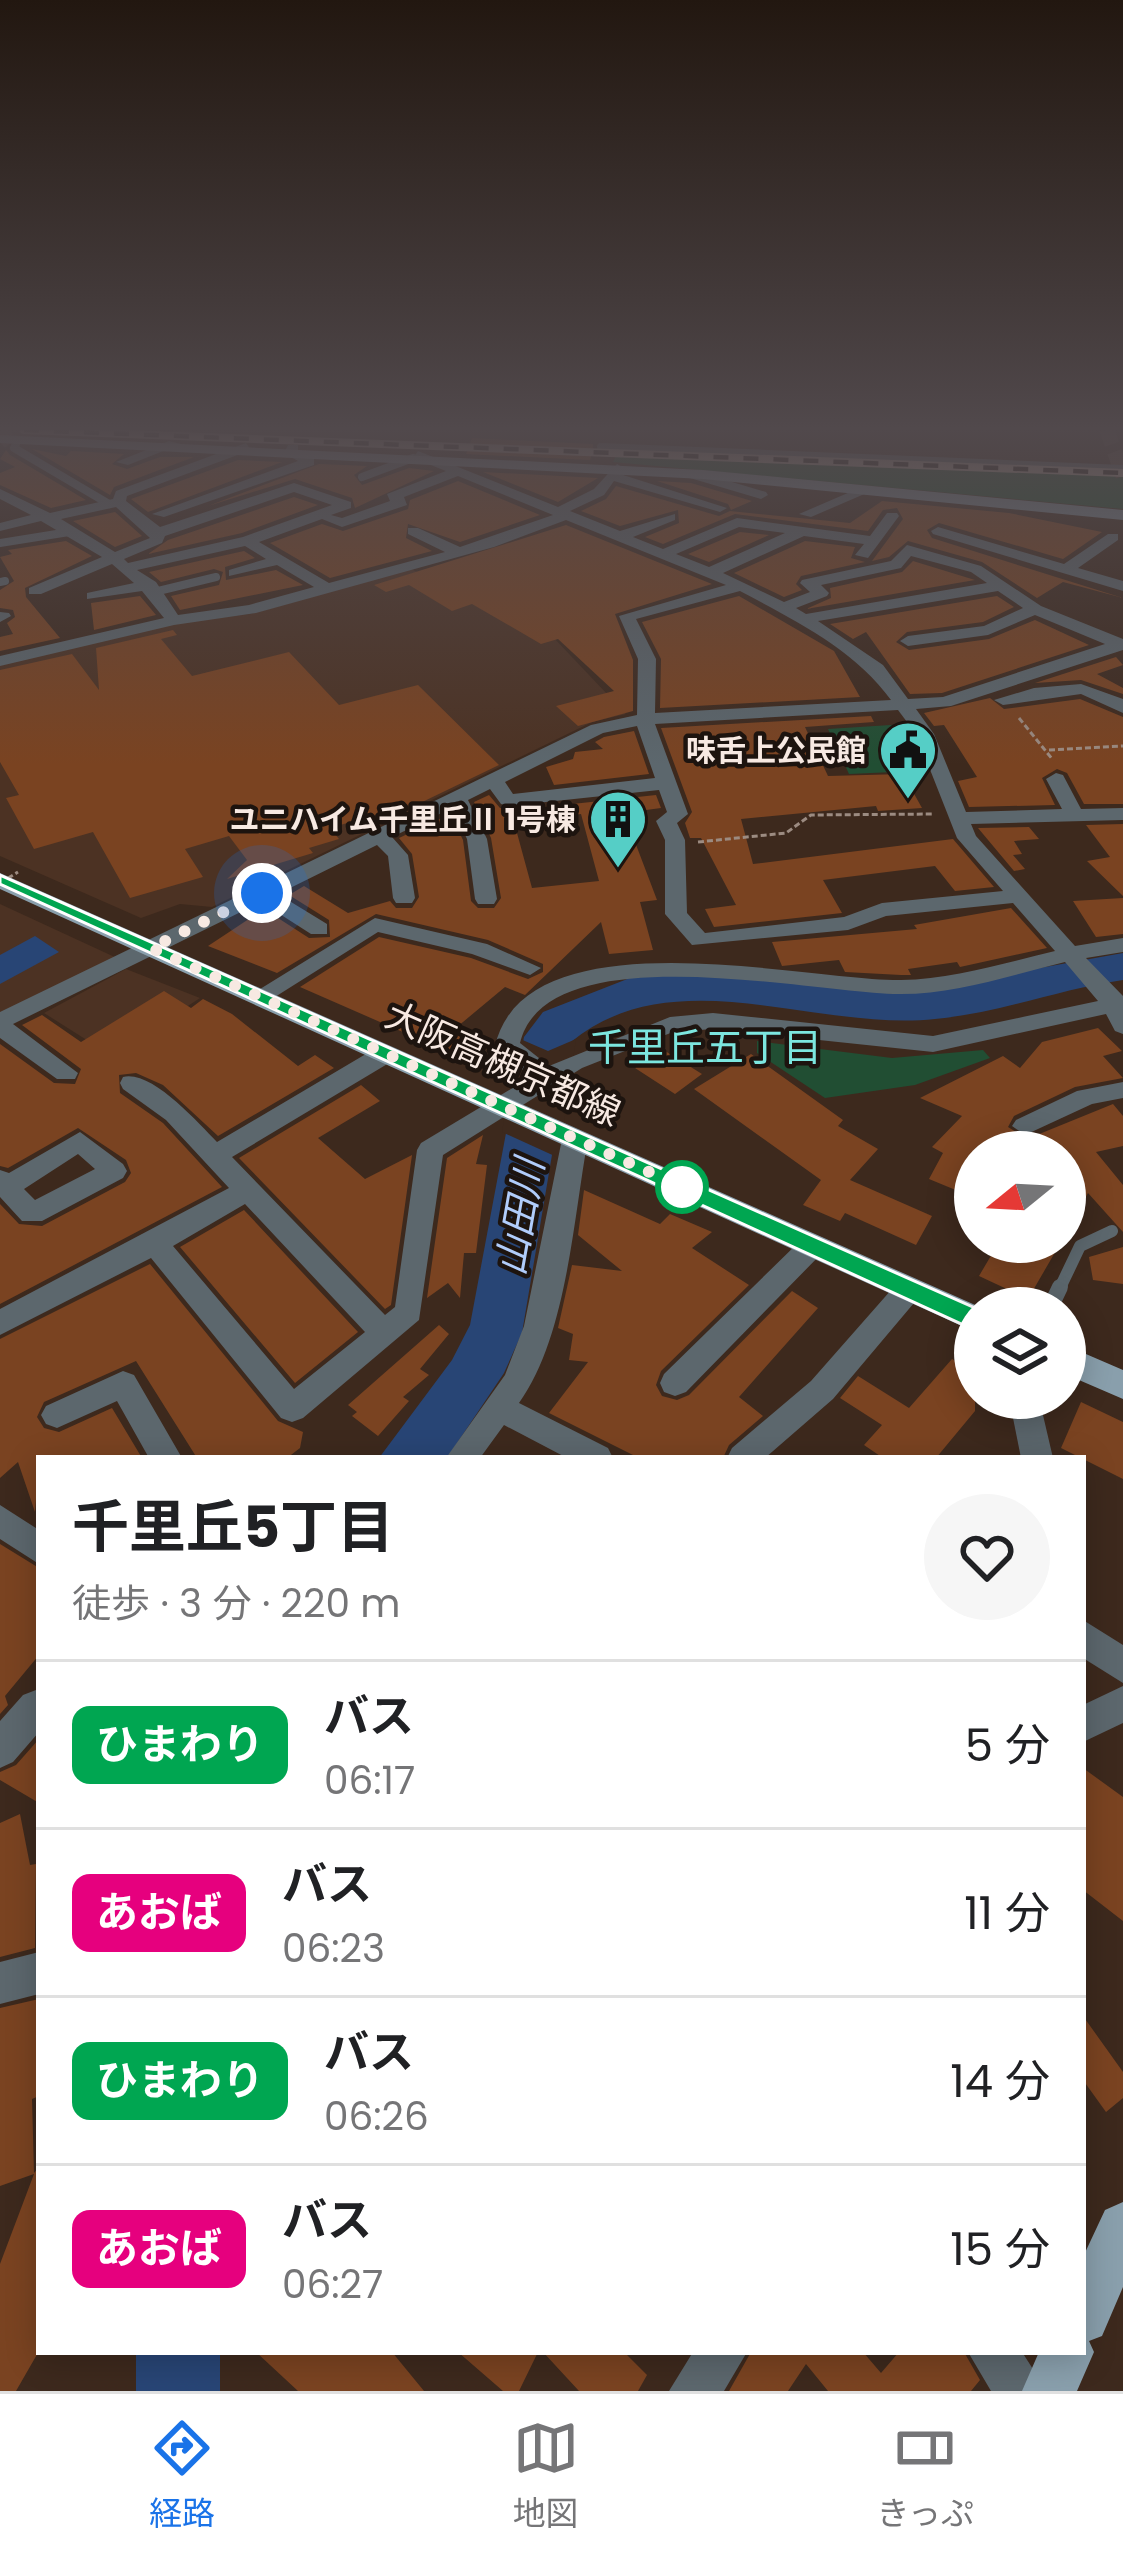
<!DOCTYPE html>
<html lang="ja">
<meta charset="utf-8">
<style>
body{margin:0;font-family:Poppins,"Noto Sans JP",sans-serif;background:#f6f6f6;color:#202124;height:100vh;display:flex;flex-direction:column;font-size:45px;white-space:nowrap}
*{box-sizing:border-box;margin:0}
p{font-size:39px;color:#757577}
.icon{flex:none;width:66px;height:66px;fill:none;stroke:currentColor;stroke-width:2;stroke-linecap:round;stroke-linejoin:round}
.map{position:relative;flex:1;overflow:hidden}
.drawer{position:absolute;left:36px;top:1455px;width:1050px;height:900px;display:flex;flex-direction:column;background:#fff;border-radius:0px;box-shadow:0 6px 30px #0003}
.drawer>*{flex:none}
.badge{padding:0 24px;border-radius:18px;font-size:42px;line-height:78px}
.needle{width:78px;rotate:252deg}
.buttons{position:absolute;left:954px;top:1131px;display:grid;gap:24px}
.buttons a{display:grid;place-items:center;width:132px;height:132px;border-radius:50%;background:#fff;box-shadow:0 6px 30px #0003;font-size:60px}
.you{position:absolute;width:60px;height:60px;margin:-30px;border:9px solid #fff;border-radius:50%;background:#1a73e8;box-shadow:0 0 0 18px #1a73e833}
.map>.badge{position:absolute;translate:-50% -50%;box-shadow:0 0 0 6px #fff}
.round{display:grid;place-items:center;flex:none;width:126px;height:126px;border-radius:63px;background:#f6f6f6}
.head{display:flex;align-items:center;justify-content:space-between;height:204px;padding:0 36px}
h1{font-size:57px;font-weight:700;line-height:90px}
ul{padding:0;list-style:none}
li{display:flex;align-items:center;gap:36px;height:168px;padding:0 36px;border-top:3px solid #e0e0e0}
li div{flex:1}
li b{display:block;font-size:45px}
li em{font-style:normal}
li .badge{min-width:132px;font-weight:700;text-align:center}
.tabs{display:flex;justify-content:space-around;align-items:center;height:168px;border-top:3px solid #e0e0e0;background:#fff;font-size:33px;color:#757577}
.tabs a{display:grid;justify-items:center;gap:6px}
.tabs .current{color:#1a73e8}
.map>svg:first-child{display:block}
</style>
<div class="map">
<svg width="1123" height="2391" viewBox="0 0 1123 2391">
<rect width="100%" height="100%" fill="#3d291d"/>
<path fill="#4c3223" d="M411 569 552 636 626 714 592 722 212 907 180 904 141 918 0 856V664L176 623 251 614Z
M0 904 119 959 0 1016Z
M126 969 200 998 112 1056 44 1013Z"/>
<path fill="#214e33" d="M616 456 1123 476V509L613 462Z
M906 724 910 732 896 734 916 771 849 774 828 729Z
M757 1041 892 1058 983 1050 990 1058 915 1085 825 1098 757 1053Z"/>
<path fill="#284575" d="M35 936 59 952 0 984V955Z
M1123 953V980C1060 989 999 1013 935 1019 816 1032 675 957 571 1042L522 1333 504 1373 447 1458H379L452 1360 470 1325 524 1037 543 1012 635 976 734 974 896 994Z
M136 2352H220V2391H136Z"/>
<path fill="#3d291d" d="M518 1038 548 1051 576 1039 559 1158 502 1132Z"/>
<path fill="#7a4321" d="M472 438 593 444V450L590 460 466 454Z
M32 449 66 456 71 451 124 454 112 464 127 469 160 457H194L114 487 110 495Z
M6 450 10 455 86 500 51 508 0 485V473L15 467 0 459Z
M238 460 282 462 148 512 131 499Z
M319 464 367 466 354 475 362 485 409 468 434 471 355 508 352 498 295 479 208 506Z
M483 472 598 478 558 502Z
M458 481 540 515 460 542 408 524 406 538 432 551 330 578 270 543 322 524 343 531 408 509 410 500Z
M657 481 691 483 752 501 731 510 728 504Z
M616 486 719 516 730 511 850 523 882 501 1009 513 1102 532 1063 559 939 523 927 530 932 538 1123 598 1063 582 1037 598 982 562 908 541 889 557 872 561 903 519 897 508 883 510 868 531 735 514 663 544 645 537 679 523 678 510 620 526 581 511 606 499Z
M294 497 318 505 242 533 148 554 168 540Z
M115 512 142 536 115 547 73 521Z
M566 525 712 584 615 614 633 660V711L578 726 556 706 614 691 558 639 541 644 472 604 452 611 409 585 386 592 374 585Z
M740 532 769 535 709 562 688 554Z
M66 541 92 556 25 588 26 597 60 638 0 651V637L13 634 7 623 15 617 13 610 0 608V590L14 581 0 557 12 554 8 550Z
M805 541 855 547 851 558 865 562 801 576 796 584 802 590 784 597 734 573Z
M244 551 255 558 225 567 226 580 276 570 303 585 180 610 171 596 219 585 223 572 214 569 161 582 149 572Z
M913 561 975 580 806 609 831 598 830 588 902 572Z
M140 596 156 615 94 630 91 603Z
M739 596 834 651 860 697 660 708 661 659 642 622Z
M997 596 1014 607 983 622 907 632 896 642 909 650 989 639 1035 620 1089 645 942 693 910 694 866 632 853 639 830 624Z
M173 630 177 635 161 639 192 676 289 652 339 705 418 685 499 765 387 819 385 812 330 828 339 839 309 848 313 853 227 879 247 860 229 836 185 849 203 877 130 898 93 832 34 849 6 798 19 795 0 762V670L72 654 99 690 96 648Z
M1116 657 1123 665 1097 674 1123 688V694L1081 680 1035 683Z
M990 698 1004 709 1080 699 1123 717V804H1084L1067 773 1057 769 1042 778 1055 805 969 807 958 781 977 777 944 725 934 726 924 713Z
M871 716 874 722 805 727 828 776 903 774 922 808 878 811 876 806 741 819 753 864 953 839 994 887 955 891 935 866 823 880 842 913 714 927 705 909 736 905 701 838H690L685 823 692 812 661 728Z
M634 731 649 774 554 785 546 767 573 759 575 752 603 749 595 742 604 737Z
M489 795 500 808 542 807 553 817 514 822 532 888 599 881 581 814 568 816 563 805 656 795 661 808 624 813 657 900 640 902 653 950 609 954 601 922 525 995 505 987 457 1027 481 1038 460 1057 300 987 379 937 471 958 528 979 543 972V964L488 940 376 914 277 973 208 946 264 909 309 938 330 937 329 920 289 895 304 886 348 913 390 901 396 908H412L419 897 412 854 399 838 450 814 463 840 471 901 478 908H494L501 898 491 838 474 802Z
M1123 824V896L1087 861 1110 857 1086 825Z
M1029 827 1039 839 1014 841 1022 854 1013 855 1025 869 1014 871 978 828Z
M1123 898V934L1096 937 1073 901Z
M1011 908 1047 948 960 967 957 962 908 969 911 975H901L845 972 839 960 782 966 772 942 917 929 914 925Z
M164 991 191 1008 203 999 232 1014 298 1066 315 1055 334 1068 218 1136 163 1085 136 1073 119 1075 120 1093 163 1123 222 1187 0 1304V1204L19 1224 42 1226 125 1182 131 1173 126 1160 78 1128 8 1168 0 1166V1044L54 1083 75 1084 81 1069 22 1025 42 1015 81 1042Z
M1098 1028 1122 1051 1103 1056 1123 1078 1075 1087 1014 1116 1008 1127 1027 1139 1113 1104 1123 1116V1146L1096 1152 1123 1185V1232L1088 1193 1065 1234V1152H975V1198L929 1179 943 1153 932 1147 962 1116 920 1098 1003 1056 1020 1068 1042 1042Z
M662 1049 702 1074 675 1094 635 1068Z
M751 1054 843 1120 838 1126 878 1149 850 1180 932 1216 916 1245 845 1213 840 1221 803 1205 821 1180 694 1089Z
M361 1085 380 1101 318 1138 365 1179 412 1155 391 1305 385 1309 239 1158Z
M483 1135 476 1164 487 1165 476 1253H464L460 1298 448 1283 427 1298 447 1158Z
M584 1190 660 1224 670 1214 712 1232 692 1248 749 1285 661 1371 656 1385 662 1396 677 1400 689 1395 792 1291 818 1308 739 1397 763 1416 729 1445 723 1458H639L549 1413 588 1362 569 1360 573 1334 558 1328 572 1265 622 1271 578 1235Z
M244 1210 358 1332 295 1383 180 1247Z
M999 1242H1061L1028 1299 979 1276Z
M1123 1247V1284L1093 1280 1089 1257Z
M150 1264 278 1421 303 1432 300 1448 287 1458H197L136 1361 44 1402 37 1417 44 1428 59 1432 112 1408 142 1458H39L35 1512 18 1462 0 1478V1339Z
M439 1325 449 1334 420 1369 429 1375 403 1397 409 1401 378 1436 352 1416 357 1412 348 1405Z
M952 1359 975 1373V1411L936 1458H883L864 1445 882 1425 840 1398 858 1376 909 1408Z
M1081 1402 1123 1422V1479L1061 1448Z
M0 1544 39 1568V1655L5 1696 8 1705 0 1714Z
M39 1739V1803L0 1780V1772L16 1765Z
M1083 1768 1123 1797V1921L1083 1890Z
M20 1814 30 1865 36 1864 35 1948 0 1957V1823Z
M39 1999V2096L32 2099 34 2173 39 2167V2351L16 2391H0V2264L34 2174 0 2186V2008Z
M1083 2016 1123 2072V2098L1106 2112 1083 2080Z
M256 2352H392L424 2391H298Z
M458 2352H538L519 2391H503Z
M543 2352H624L647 2375 638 2391H579Z
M751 2352H863L881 2373 899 2352H964L980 2380 971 2391H828L806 2364 788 2391H729Z"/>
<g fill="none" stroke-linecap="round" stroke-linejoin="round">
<path stroke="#59463b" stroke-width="15" stroke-dasharray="15 8" stroke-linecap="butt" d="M1107 430 1123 476
M0 442 14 430"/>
<path stroke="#9c8b81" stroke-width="3" stroke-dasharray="6 3" stroke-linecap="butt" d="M1019 718 1053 760
M1049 750 1123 746
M698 842 786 833 811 815 932 814"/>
<path stroke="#5c676d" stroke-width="8" d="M16 444 14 448 109 504
M601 447 1123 469
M362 477 413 458
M0 543 69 532
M0 582 5 581
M154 592 216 577"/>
<path stroke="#5c676d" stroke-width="12" d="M1059 1290 1080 1246 1112 1231"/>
<path stroke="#5c676d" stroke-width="16" d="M1050 1308 1060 1287"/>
<path fill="#5c676d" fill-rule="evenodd" d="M169 441 181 444 128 465 116 462Z
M246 443 251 450 127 496 126 501 160 527 294 483 351 502V508L331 515 342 518 390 501 387 494 446 471 413 458 418 451 558 507 594 489 617 464 624 468 620 474 727 508 720 512 614 481 604 495 570 511 620 531 675 514V520L633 537 663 549 737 518 870 536 887 513H897L899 516 868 558 855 555 864 544 804 536 723 573 784 602 810 592 800 583 802 580 891 561 907 545 981 566 1041 606 1123 639V650L951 706 916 709 934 734 966 812 1062 809 1046 779 1056 773 1063 775 1081 809 1123 808V820L971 824 976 836 1075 946 1123 938V952L1086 958 1123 996V1034L1115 1031 1106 1014 933 1052 713 1029 673 1032 582 1068 443 1155 419 1320 303 1418 292 1422 281 1418 151 1258 0 1335V1309L229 1188 166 1120 123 1089 120 1083 123 1077C152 1070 197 1122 217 1142L376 1048H394L397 1054 394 1060 232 1157 385 1315 395 1307 417 1150 421 1143 531 1077 495 1046C526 912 807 981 901 980 953 979 1004 963 1055 951L1013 903 886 916 848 930 692 945 665 914V840L656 821 667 812 659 790 508 806 501 804 490 789 468 800 487 839 497 899 494 904H478L475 899 467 839 452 808 392 837 408 855 415 898 412 903H396L393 898 388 856 377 845 278 894 327 924V934H311L261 902 13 1024 78 1073 75 1079H57L0 1038V1012L591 725 637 715 638 659 619 616 726 585 566 520 494 547 256 613 174 625 0 666V656L164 618 142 591 87 599V593L134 583 112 564 41 594H29V588L102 557 41 521 0 531V523L31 515 0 499V489L50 513 113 499 116 491ZM458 476 553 515 460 547 418 528H408V534L445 552 329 583 259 542 322 519 342 527 407 505 404 497ZM294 492 332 505 243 537 128 563 124 559 162 543 165 536ZM116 507 150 538 115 552 61 519ZM739 527 785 533 709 567 676 554ZM245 546 266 559 229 570V576L277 565 314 587 249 605 178 615 156 582 137 570ZM911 556 971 572 987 583 806 614 796 608 827 596 829 593 821 585 901 568ZM740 591C794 620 854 649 891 700L655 713 656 659 636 619ZM998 591 1023 608 984 626 908 636 900 641 908 646 988 635 1035 615 1105 644 943 697 908 699 883 665 818 621ZM898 710 916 734 957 838 1003 891 882 903 844 917 705 933 687 913 685 840 677 823 688 814 655 724ZM637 726 655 778 513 794 505 782 603 733ZM1065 962 1098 1001 933 1036 713 1013 670 1017 549 1066 520 1043C547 931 820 995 901 994 956 994 1011 975 1065 962ZM245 1204 365 1332 294 1389 173 1246Z
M288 445H298V451L314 459V465L164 517 152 514 298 461 284 453Z
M695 471 766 492 768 495 761 499 690 478Z
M864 486 876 489 811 517 799 514Z
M938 527 1064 564 1108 534H1118V540L1078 568 1123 581V591L933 534 931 531Z
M0 612 9 613 11 616 0 622Z
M1081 684 1123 699V713L1081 694 1003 705 994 700 1034 688Z
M375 918 487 944 541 968 530 975 472 954 378 932 267 1002 259 1004 247 997Z
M1123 1082V1098L1092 1104 1025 1135 1012 1126 1016 1120 1077 1091Z
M575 1130 588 1139C573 1220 567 1336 519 1403L608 1448 613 1458H567L504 1425 480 1458H446L505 1375 524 1326 562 1139Z
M80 1132 123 1164 127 1171 123 1178 42 1221H22L0 1197V1170L9 1173ZM78 1154 95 1169 35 1200 24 1189Z
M813 1234 823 1238 827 1245 823 1252 686 1392 675 1396 664 1392 660 1383 664 1374 803 1238Z
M909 1278 919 1281 923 1289 919 1297 833 1399 765 1458H727L732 1448 811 1381 899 1281Z
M123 1371 134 1375 182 1458H149L117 1401 57 1428 46 1424 41 1415 46 1406Z
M1009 1398H1039L1053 1458H1021Z
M0 1505 39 1530V1564L0 1539Z
M1083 1620 1123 1645V1683L1083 1658Z
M1123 1686V1723L1083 1742V1705Z
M36 1690 39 1732 13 1762 0 1768V1721L23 1695Z
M39 1952V1994L0 2004V1962Z
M693 2352H747L724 2391H669Z
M968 2352H1022L1047 2391H991Z"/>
<path fill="#768691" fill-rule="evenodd" d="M0 435 703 470 1123 510V520L703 479 0 443Z"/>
<path fill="#899fac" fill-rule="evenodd" d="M0 873 982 1308H975V1332L0 889Z
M1065 1345 1123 1370V1399L1065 1374Z
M1123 2202V2287L1102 2336 1089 2341 1094 2352 1077 2391H1022L1039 2352H1083V2257L1105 2210Z"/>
<defs>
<path id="rail" d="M24 430 1123 473"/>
</defs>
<use href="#rail" stroke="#b5a59c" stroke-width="8"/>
<use href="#rail" stroke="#1d140f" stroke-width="4.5" stroke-dasharray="15" stroke-linecap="butt"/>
<path stroke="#9c8b81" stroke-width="3" stroke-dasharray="6 3" stroke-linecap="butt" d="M0 883 18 872"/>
</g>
<linearGradient id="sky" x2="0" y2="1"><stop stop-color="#221710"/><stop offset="0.56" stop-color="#51494c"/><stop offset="1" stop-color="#51494c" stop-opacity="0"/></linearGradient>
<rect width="1123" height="765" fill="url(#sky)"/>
<path fill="#00a651" stroke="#fff" stroke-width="3" d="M0 875 984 1312 988 1319 975 1329 966 1326 0 884Z"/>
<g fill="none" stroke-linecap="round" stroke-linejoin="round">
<path stroke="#f7e9e2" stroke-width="12" stroke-dasharray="0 21.6" d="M262 893 151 948 694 1192 682 1187"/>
</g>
<defs>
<symbol id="civic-pin" viewBox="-11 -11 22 30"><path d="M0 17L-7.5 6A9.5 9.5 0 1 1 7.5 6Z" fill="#55cec6" stroke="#1d140f"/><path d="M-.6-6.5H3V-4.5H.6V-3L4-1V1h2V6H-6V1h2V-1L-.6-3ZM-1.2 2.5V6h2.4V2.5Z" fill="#111"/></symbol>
<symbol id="building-pin" viewBox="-11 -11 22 30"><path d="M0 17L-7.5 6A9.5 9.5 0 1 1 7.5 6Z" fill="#55cec6" stroke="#1d140f"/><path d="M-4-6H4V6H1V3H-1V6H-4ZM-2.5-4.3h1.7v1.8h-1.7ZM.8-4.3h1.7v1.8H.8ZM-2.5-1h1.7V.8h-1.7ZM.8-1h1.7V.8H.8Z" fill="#111"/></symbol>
</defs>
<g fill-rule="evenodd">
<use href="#civic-pin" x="875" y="717" width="66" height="90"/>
<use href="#building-pin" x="585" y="786" width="66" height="90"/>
</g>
<circle fill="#fff" stroke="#00a651" stroke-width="6" cx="682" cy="1187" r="24"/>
<g text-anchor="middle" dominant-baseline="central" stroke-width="9" stroke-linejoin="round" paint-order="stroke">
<g font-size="30" font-weight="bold" fill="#f7e9e2" stroke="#1d140f" text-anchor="end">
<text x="866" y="750">味舌上公民館</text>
<text x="576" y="819">ユニハイム千里丘Ⅱ 1号棟</text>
</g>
<g font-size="36" fill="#f7e9e2" stroke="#1d140f">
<text transform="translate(503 1064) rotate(24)">大阪高槻京都線</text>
</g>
<g font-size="39" fill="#7ce6df" stroke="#1d140f">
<text x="705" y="1047">千里丘五丁目</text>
</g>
<g font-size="39" font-style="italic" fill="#b1cdfb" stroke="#1d140f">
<text transform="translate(520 1217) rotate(-80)">山田川</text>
</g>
</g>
</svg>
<div class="buttons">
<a><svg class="needle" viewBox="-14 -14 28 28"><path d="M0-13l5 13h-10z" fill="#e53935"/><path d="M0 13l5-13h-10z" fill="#757577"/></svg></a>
<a><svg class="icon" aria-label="layers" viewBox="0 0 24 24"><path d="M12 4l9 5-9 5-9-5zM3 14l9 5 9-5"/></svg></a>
</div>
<div class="you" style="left:262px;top:893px"></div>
<section class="drawer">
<div class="head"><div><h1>千里丘5丁目</h1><p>徒歩 · 3 分 · 220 m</p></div><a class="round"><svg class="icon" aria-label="heart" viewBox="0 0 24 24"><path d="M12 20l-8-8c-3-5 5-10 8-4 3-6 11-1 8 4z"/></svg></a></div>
<ul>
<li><span class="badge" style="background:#00a651;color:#fff">ひまわり</span><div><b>バス</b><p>06:17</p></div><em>5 分</em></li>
<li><span class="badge" style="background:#e6007e;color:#fff">あおば</span><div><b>バス</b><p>06:23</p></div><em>11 分</em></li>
<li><span class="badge" style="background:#00a651;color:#fff">ひまわり</span><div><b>バス</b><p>06:26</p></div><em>14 分</em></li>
<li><span class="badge" style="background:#e6007e;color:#fff">あおば</span><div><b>バス</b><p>06:27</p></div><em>15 分</em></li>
</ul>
</section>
</div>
<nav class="tabs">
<a class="current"><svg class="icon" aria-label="directions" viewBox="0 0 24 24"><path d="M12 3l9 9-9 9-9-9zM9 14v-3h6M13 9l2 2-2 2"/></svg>経路</a>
<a><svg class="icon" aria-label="map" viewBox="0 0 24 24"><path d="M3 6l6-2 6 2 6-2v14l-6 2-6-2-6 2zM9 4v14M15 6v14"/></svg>地図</a>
<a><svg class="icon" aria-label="tickets" viewBox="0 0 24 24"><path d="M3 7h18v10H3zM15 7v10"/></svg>きっぷ</a>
</nav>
